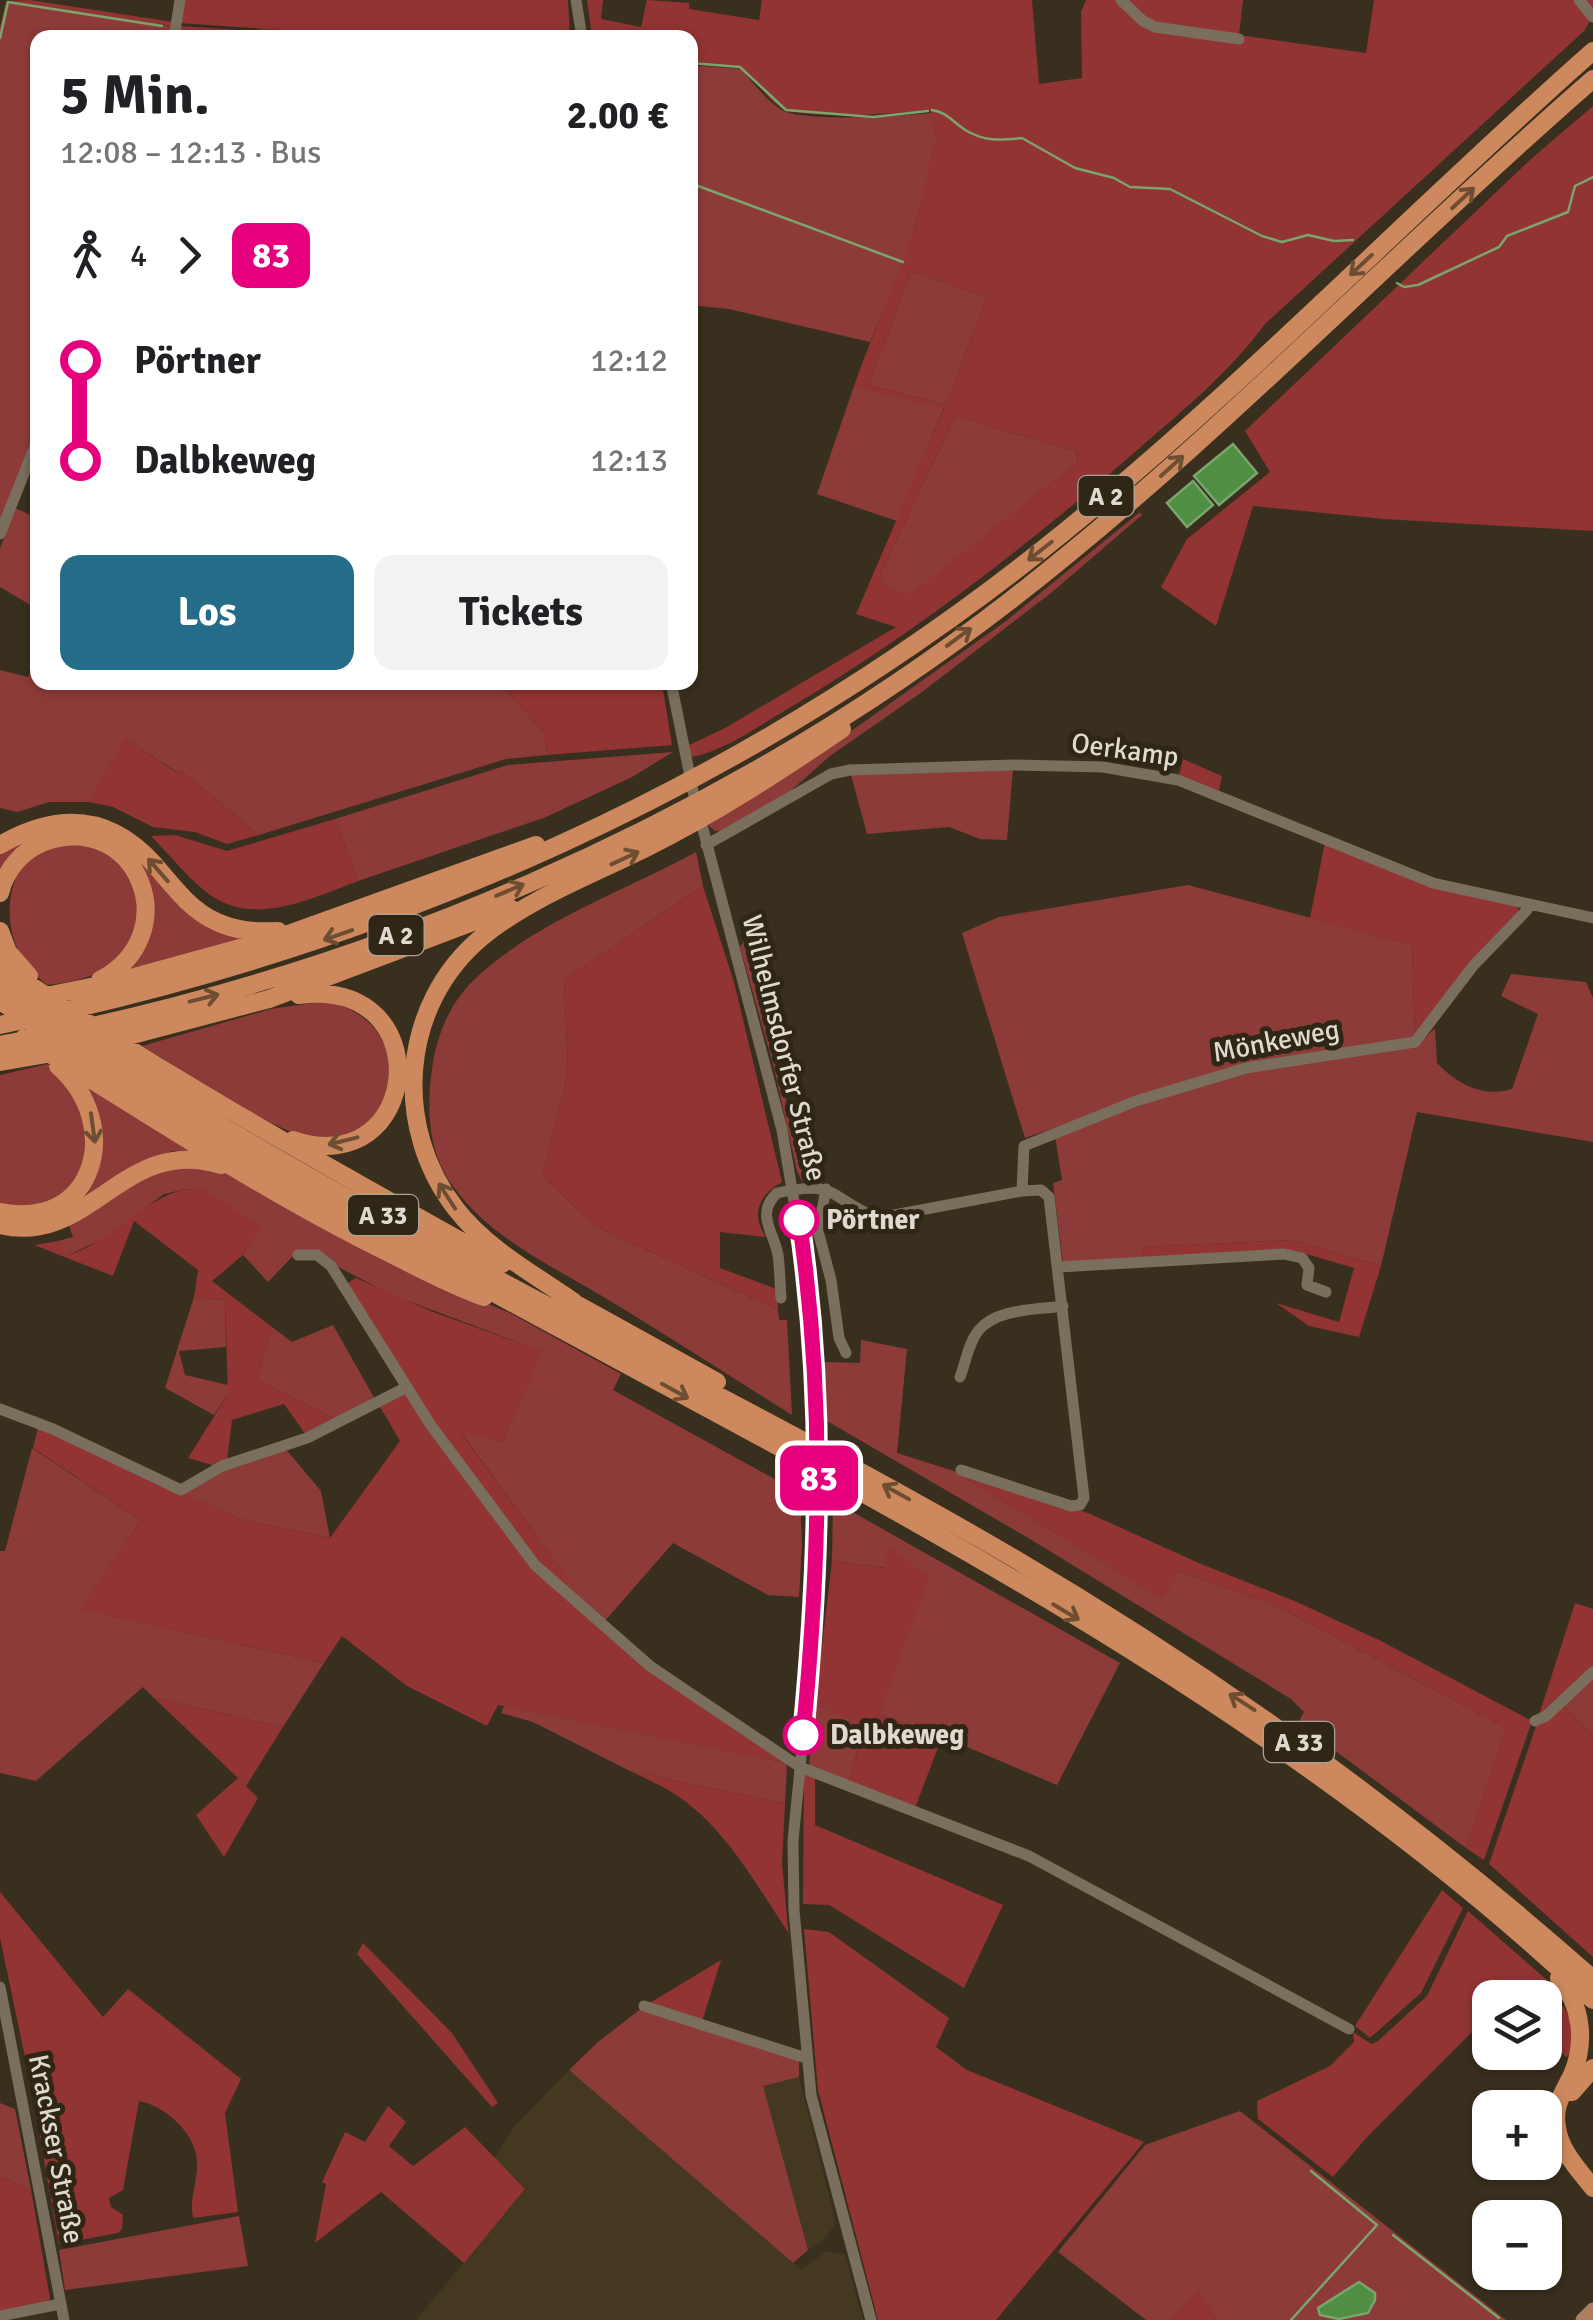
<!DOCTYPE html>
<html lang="de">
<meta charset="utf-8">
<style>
body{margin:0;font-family:Signika,sans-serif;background:#f2f2f2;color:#202124;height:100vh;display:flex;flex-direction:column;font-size:38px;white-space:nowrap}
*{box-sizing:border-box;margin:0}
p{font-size:32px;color:#757577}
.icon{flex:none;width:55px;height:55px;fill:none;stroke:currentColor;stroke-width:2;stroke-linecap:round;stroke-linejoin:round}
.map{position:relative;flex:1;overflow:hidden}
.drawer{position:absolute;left:30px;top:30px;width:668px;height:660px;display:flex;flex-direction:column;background:#fff;border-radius:20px;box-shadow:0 2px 8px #0004}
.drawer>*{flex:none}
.badge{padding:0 20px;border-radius:15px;font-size:35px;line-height:65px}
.controls{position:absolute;left:1472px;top:1980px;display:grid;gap:20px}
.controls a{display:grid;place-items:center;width:90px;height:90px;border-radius:20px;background:#fff;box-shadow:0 2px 8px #0004;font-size:50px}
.map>.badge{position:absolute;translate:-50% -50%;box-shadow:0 0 0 5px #fff}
.legs{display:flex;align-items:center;gap:15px;height:110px;padding:0 30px;font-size:32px}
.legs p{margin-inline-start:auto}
.headline{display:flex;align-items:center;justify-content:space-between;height:170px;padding:0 30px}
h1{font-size:55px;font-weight:700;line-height:75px}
.action{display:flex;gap:20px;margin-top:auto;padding:20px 30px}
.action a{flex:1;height:115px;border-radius:20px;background:#246c87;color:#fff;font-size:40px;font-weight:700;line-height:115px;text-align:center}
.action a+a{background:#f2f2f2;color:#202124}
ul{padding:0 30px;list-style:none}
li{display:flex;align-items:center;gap:35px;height:100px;font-size:38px}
li i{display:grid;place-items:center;width:15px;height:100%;margin:0 12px;background:currentColor}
li i::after{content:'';width:25px;height:25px;margin:-12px;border:8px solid;border-radius:50%;background:#fff}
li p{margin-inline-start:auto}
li:first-child i{background:linear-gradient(#0000 50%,currentColor 0)}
li:last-child i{background:linear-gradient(currentColor 50%,#0000 0)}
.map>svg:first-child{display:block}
</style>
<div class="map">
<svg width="1593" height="2320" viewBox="0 0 1593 2320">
<rect width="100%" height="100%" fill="#392f1e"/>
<path fill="#453820" d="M569 2070 801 2270 826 2251 845 2254 863 2320H416L525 2189 494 2159 513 2128Z
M799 2077 836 2223 824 2240 808 2250 762 2086Z"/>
<path fill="#8d3b39" d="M6 1 173 27 171 37 38 38 37 123H29L38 143 37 424 0 522V27Z
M690 65 741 69C753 82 765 99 780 109 800 123 904 116 931 113L937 145 926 188 904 263 870 342 729 309 690 305Z
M911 271 987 297 946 405 869 385Z
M854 386 944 408 897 521 817 494Z
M955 416 1076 451 1078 462 912 594 900 593 883 583 881 573Z
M15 508 37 518V609L0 587V548Z
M1140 512 1142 515 1051 593 922 692 830 756 787 794 721 831H715L707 824 788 776 1006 621Z
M37 658 38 682 499 683 545 733 547 755 506 759 259 835 179 769 178 773 126 739 89 802H49L17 812 0 808V670L28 677Z
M673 752 632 777 546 817 358 881 335 819 508 765Z
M1013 769 1007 840 980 839 949 827 867 834 851 775Z
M57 827C144 825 142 879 198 918 214 929 232 932 251 937L253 940 131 970C140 951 151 935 153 913 162 835 41 797 0 873V851L42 830Z
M76 841 116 857 140 895C138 908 138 923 134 936 124 971 79 982 47 985 9 957 0 908 20 868 23 864 25 859 30 855 40 847 62 845 76 841Z
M696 852 703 886 564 980 568 1071 543 1176 595 1226 778 1310 779 1320H787L792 1415C732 1377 672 1339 612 1302 557 1268 491 1240 453 1186 429 1153 427 1115 431 1077 435 1038 449 1002 478 976 541 919 623 892 696 852Z
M1188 885 1412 945 1415 1037 1246 1065 1025 1138 962 933 999 917Z
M744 941 808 1182 802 1181 797 1171 774 1068 740 947Z
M1511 974 1586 982 1593 998V1142L1417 1112 1381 1266 1292 1240 1143 1247 1142 1257 1063 1263 1053 1183 1062 1180 1055 1136 1097 1119 1246 1072 1425 1038 1435 1028 1437 1063C1457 1084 1483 1098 1512 1089L1538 1014 1501 996Z
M326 1001C426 1024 397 1146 318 1139 277 1136 181 1069 142 1046L271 1009Z
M48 1064C117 1116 95 1218 0 1206V1075Z
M76 1077 198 1152 173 1151 147 1159 121 1173 79 1205 40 1217 95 1170Z
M161 1167 217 1169 232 1175 444 1286 510 1313 621 1374 613 1390 800 1493 802 1545 799 1597 768 1595 673 1543 604 1622 563 1586 568 1579 460 1431 503 1442 541 1351 392 1295 340 1268 322 1253 295 1254 268 1282 243 1255 260 1227 206 1191 186 1189 164 1194 105 1238 64 1257 58 1241 73 1237 68 1223Z
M194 1297 225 1300 226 1347 179 1351 185 1375 228 1385V1394L214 1415 165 1388Z
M333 1325 376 1401 338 1420 257 1380 272 1327 292 1342Z
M861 1340 907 1349 897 1453 954 1471 1162 1598 1179 1571 1277 1606 1506 1728 1466 1848 1298 1723 1304 1712 1291 1699 1030 1539 827 1421 824 1362 860 1363Z
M284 1447 321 1491 330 1538 240 1519 184 1494 219 1471Z
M32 1448 141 1520 81 1609 324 1663 283 1727 154 1698 143 1687 36 1781 0 1773V1551H5Z
M833 1501 1120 1663 1057 1785 946 1738 879 1715 889 1547 886 1568 832 1561Z
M1593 1678V1735L1563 1706Z
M815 1705 865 1724 849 1782 809 1766Z
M504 1706 787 1763 785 1804 630 1771 533 1722 501 1713Z
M642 2008 799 2058V2077L763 2086 808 2250 793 2263 569 2070 598 2042Z
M0 2103 15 2109 31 2190 0 2177Z
M1240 2111 1506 2320H1216L1199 2291 1171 2320H1146L1058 2252 1145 2145Z
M239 2216 248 2266 65 2290 59 2250Z"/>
<path fill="#913433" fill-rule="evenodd" d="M30 0 173 22V27L6 1Z
M183 0H568L570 37H382L179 23Z
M587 0H603L601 19 641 27 647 0 689 3V9L759 20 762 0H1032L1039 84 1082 78 1081 12 1086 0H1116L1152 24 1128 0H1243L1239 35 1366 53 1374 0H1593V16L1584 31 1265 324C1229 373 1181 412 1135 452 1026 547 911 636 786 710 757 727 724 751 691 757L689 745 725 728 896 627 856 614 944 409 854 386C882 306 924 230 932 145H937L930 110C904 113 799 121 780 107 765 96 755 79 741 67L690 63V38L592 37ZM911 271 987 297 946 405 869 385ZM955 416 1076 451 1078 462 912 593H900L883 583 881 573Z
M179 26 351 37 178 34Z
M1593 106V531L1384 519 1253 506 1216 626 1161 587 1187 539 1270 472 1245 431 1531 159Z
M499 683H662L672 745 547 755 545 733Z
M125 738 177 773 178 768 259 835 227 844 195 832 153 827 113 807 89 802Z
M1183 759 1222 776 1219 791 1179 775Z
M335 819 358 881C311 899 250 929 205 891 185 875 169 854 151 836L175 835 227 851Z
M1325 842 1517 906 1519 911 1415 1037 1412 945 1310 918Z
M703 886 734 982 782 1182C759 1195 750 1214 766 1237L720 1232V1268L777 1289 778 1310 595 1226 543 1176 568 1071 564 980Z
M186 1189 207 1191 261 1227 243 1255 212 1281 272 1327 257 1380 338 1420 306 1435 284 1404 232 1420 227 1461 216 1466 188 1458 228 1394 225 1300 194 1297 198 1270 134 1221 113 1276 34 1245 58 1241 64 1256C111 1245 140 1199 186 1189Z
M1292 1240 1381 1266 1359 1337 1309 1326 1276 1303 1339 1322 1354 1268 1296 1251 1142 1257V1247Z
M356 1278 433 1312 542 1351 503 1442 461 1433 569 1580 563 1586 538 1565 435 1425 346 1284Z
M405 1391 532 1568 648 1669 787 1763 498 1705 487 1726 407 1686 342 1636 324 1663 80 1609 141 1520 33 1448 38 1427 240 1519 330 1538 400 1441 379 1405Z
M954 1471 1088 1513 1201 1564 1297 1602 1379 1640 1532 1721 1484 1860 1466 1848 1506 1728 1277 1606 1179 1571 1163 1599Z
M888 1547 929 1577 879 1715 942 1737 915 1808 849 1782 865 1725 815 1705 832 1561 885 1568Z
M1575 1603 1593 1609V1667L1538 1718Z
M154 1698 283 1727 246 1786 258 1798 224 1857 196 1815 238 1778Z
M1563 1706 1593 1735V1957L1489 1864 1537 1723Z
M630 1771 785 1804 782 1863 789 1939 788 1932C756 1885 727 1830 679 1797 664 1786 646 1779 630 1771Z
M804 1773 815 1777V1825L1003 1905 964 1988 829 1905 803 1904Z
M1442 1890 1463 1908 1421 1993 1370 2038 1355 2026Z
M0 1892 103 2017 128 1989 241 2079 225 2113 238 2212 193 2218C189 2198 198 2181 197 2162 196 2133 165 2106 139 2101L123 2190 109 2198 111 2207 123 2215 122 2229 118 2233 59 2244 29 2076 0 1938Z
M1468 1911 1548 1981 1572 2021 1571 2053 1566 2057 1545 2034V1998H1490V2014L1367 2137 1333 2177 1258 2119 1257 2101 1330 2066 1354 2042 1353 2033 1348 2029 1372 2044 1378 2041 1427 1996Z
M804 1929 829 1932 949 2018 936 2047 967 2070 1144 2142 996 2320H878L818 2090Z
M363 1943 452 2033 498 2103 492 2107 357 1954Z
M721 1960 702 2022 648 2004Z
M388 2106 406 2122 389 2146 413 2166 465 2127 525 2189 464 2263 381 2192 315 2243 326 2184 322 2182 345 2132 365 2142Z
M0 2177 31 2190 50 2298 49 2302 0 2312Z
M1199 2290 1216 2320H1171Z"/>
<path fill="#508f43" stroke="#7ba56d" stroke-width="2.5" d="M1233 444 1257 473 1219 505 1194 476Z
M1193 481 1213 505 1187 527 1167 503Z
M1359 2282 1375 2293V2300L1368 2313 1339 2319 1320 2315 1318 2308Z"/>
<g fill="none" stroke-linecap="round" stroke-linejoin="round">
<path stroke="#7ba56d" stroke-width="2.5" d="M196 32 268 31 367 38
M0 38 8 2 162 26
M690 63 740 67 786 110 873 117 928 111
M932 110C949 113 953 123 967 131 986 142 1001 140 1022 138L1075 168 1114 178 1130 187 1170 189 1262 236 1282 242 1308 235 1334 241 1353 240
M690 183 903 262
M1397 283 1404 287 1418 285 1499 247 1507 236 1568 212 1575 186 1593 177
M1393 2235 1499 2318
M1291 2320 1377 2225 1311 2171"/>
<path stroke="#796f5c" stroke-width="11" d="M576 0 582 38
M1121 0 1143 21 1155 27 1239 39
M1579 0 1593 17
M174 38 180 0
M0 534 38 438
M671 682 693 791 782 1130 809 1291 820 1498 812 1644 793 1841 794 1910 811 2095 871 2320
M706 845 831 774 850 770 1013 765 1103 767 1178 780 1433 883 1593 918
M826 1189 818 1231 831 1280 839 1338 846 1353
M1022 1191 1024 1146 1136 1101 1246 1068 1415 1042 1473 966 1527 910 1529 904
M298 1255H317L331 1266 430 1424 535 1565 650 1666 800 1767 1029 1856 1349 2029
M1059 1267 1284 1254 1302 1258 1309 1268 1307 1285 1326 1292
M781 1298C780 1284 780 1270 778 1255 774 1232 755 1214 777 1193 840 1179 828 1199 878 1218L1022 1191 1041 1190 1049 1197 1084 1498 1080 1505 1071 1506 961 1470
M960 1377C966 1362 968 1344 978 1331 996 1308 1037 1310 1063 1306
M0 1409 53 1429 181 1490 222 1466 307 1438 407 1387
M1535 1721 1546 1716 1593 1672
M0 1987 64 2320
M644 2006 806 2058
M0 2316 60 2304"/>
<path stroke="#ab7f5d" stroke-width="15" d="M1583 2320 1593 2310"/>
<path stroke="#cd895d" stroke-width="18" d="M0 845C57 812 108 813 154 864 173 886 190 910 217 922 236 931 256 932 278 931
M0 893C6 870 21 851 44 842 137 809 188 934 100 980
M0 931 8 952 29 976
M0 965C161 1075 332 1169 502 1264
M0 984C306 1198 656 1353 979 1538 1199 1664 1403 1811 1593 1979
M41 997 120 981 280 937 536 845
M0 1001C520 1351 1132 1565 1593 2000
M0 1025C391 945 753 785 1063 533 1249 382 1414 209 1593 51
M24 1038C144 1111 261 1190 387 1252 419 1268 450 1285 484 1297
M113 1040 269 999 510 908
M0 1045C363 978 719 826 1011 600 1217 440 1396 250 1593 79
M0 1062 53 1053
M293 1140C422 1183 441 976 299 995
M0 1212C96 1231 124 1124 58 1066
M0 1225C90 1247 124 1134 221 1165
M565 1298 717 1382
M574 1302C534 1274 487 1249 456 1209 392 1127 400 1005 482 937 530 898 592 875 648 847 716 813 779 772 842 729
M1559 1978C1582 2006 1586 2042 1572 2075 1563 2093 1553 2106 1557 2127 1560 2151 1579 2170 1593 2188
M1572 2092 1593 2068"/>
</g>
<defs><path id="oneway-shaft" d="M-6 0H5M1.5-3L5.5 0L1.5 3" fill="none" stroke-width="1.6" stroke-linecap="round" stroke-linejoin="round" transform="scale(2.5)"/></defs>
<g stroke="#6e4e32">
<use href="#oneway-shaft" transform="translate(1463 198) rotate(-43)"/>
<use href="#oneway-shaft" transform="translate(1361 265) rotate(137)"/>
<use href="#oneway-shaft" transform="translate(1172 466) rotate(-42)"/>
<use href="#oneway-shaft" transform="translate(1040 551) rotate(142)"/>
<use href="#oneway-shaft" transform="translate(959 637) rotate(-36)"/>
<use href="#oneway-shaft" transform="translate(625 858) rotate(-25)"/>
<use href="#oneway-shaft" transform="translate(158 870) rotate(-131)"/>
<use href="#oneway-shaft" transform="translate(510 890) rotate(-23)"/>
<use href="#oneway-shaft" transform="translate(338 935) rotate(161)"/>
<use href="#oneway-shaft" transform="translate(204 998) rotate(-14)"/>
<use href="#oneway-shaft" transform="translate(93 1128) rotate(82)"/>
<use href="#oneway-shaft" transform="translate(343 1141) rotate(166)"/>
<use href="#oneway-shaft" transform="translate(447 1196) rotate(-123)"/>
<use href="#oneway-shaft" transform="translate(675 1391) rotate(29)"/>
<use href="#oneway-shaft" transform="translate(896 1492) rotate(-151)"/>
<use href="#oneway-shaft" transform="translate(1066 1612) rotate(31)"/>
<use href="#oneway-shaft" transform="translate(1242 1702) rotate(-147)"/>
</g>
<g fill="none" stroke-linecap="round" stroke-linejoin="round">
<defs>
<path id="line-1" d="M799 1220C825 1394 820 1561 803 1735"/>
</defs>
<use href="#line-1" stroke="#fff" stroke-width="22"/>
<use href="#line-1" stroke="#e6007e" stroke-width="15"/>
</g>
<g fill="#fff" stroke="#e6007e" stroke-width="5">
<circle cx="799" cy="1220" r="18"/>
<circle cx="803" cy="1735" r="18"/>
</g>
<g text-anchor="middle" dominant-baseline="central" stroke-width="10" stroke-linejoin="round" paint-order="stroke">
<g fill="#2f2615" stroke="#aaa397" stroke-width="2.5">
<rect x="1078.5" y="476" width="55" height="40" rx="8"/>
<rect x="368.5" y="915" width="55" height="40" rx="8"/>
<rect x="348" y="1195" width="70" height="40" rx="8"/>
<rect x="1264" y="1722" width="70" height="40" rx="8"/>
</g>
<g font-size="25" font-weight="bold" fill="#dfd9cf">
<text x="1106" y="496">A 2</text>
<text x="396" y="935">A 2</text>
<text x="383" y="1215">A 33</text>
<text x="1299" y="1742">A 33</text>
</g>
<g font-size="28" fill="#dfd9cf" stroke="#2f2615">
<text transform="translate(1125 750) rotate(8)">Oerkamp</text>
<text transform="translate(1276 1041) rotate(-11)">Mönkeweg</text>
<text transform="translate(784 1048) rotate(76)">Wilhelmsdorfer Straße</text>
<text transform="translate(56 2149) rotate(79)">Krackser Straße</text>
</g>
<g font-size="28" font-weight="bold" fill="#dfd9cf" stroke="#2f2615" text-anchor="start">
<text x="826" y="1220">Pörtner</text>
<text x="830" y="1735">Dalbkeweg</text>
</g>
</g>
</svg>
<div class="controls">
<a><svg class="icon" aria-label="layers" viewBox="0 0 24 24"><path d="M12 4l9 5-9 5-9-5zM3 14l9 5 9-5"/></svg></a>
<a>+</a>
<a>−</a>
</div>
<b class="badge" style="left:819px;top:1478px;background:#e6007e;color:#fff">83</b>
<section class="drawer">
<div class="headline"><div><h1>5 Min.</h1><p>12:08 – 12:13 · Bus</p></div><b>2.00 €</b></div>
<div class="legs"><svg class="icon" aria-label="walk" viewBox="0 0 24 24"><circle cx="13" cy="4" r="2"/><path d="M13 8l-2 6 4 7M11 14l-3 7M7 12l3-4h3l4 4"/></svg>4<svg class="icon" aria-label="forward" viewBox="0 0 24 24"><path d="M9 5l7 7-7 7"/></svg><b class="badge" style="background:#e6007e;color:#fff">83</b></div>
<ul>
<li><i style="color:#e6007e"></i><b>Pörtner</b><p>12:12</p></li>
<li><i style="color:#e6007e"></i><b>Dalbkeweg</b><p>12:13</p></li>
</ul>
<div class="action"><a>Los</a><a>Tickets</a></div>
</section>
</div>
